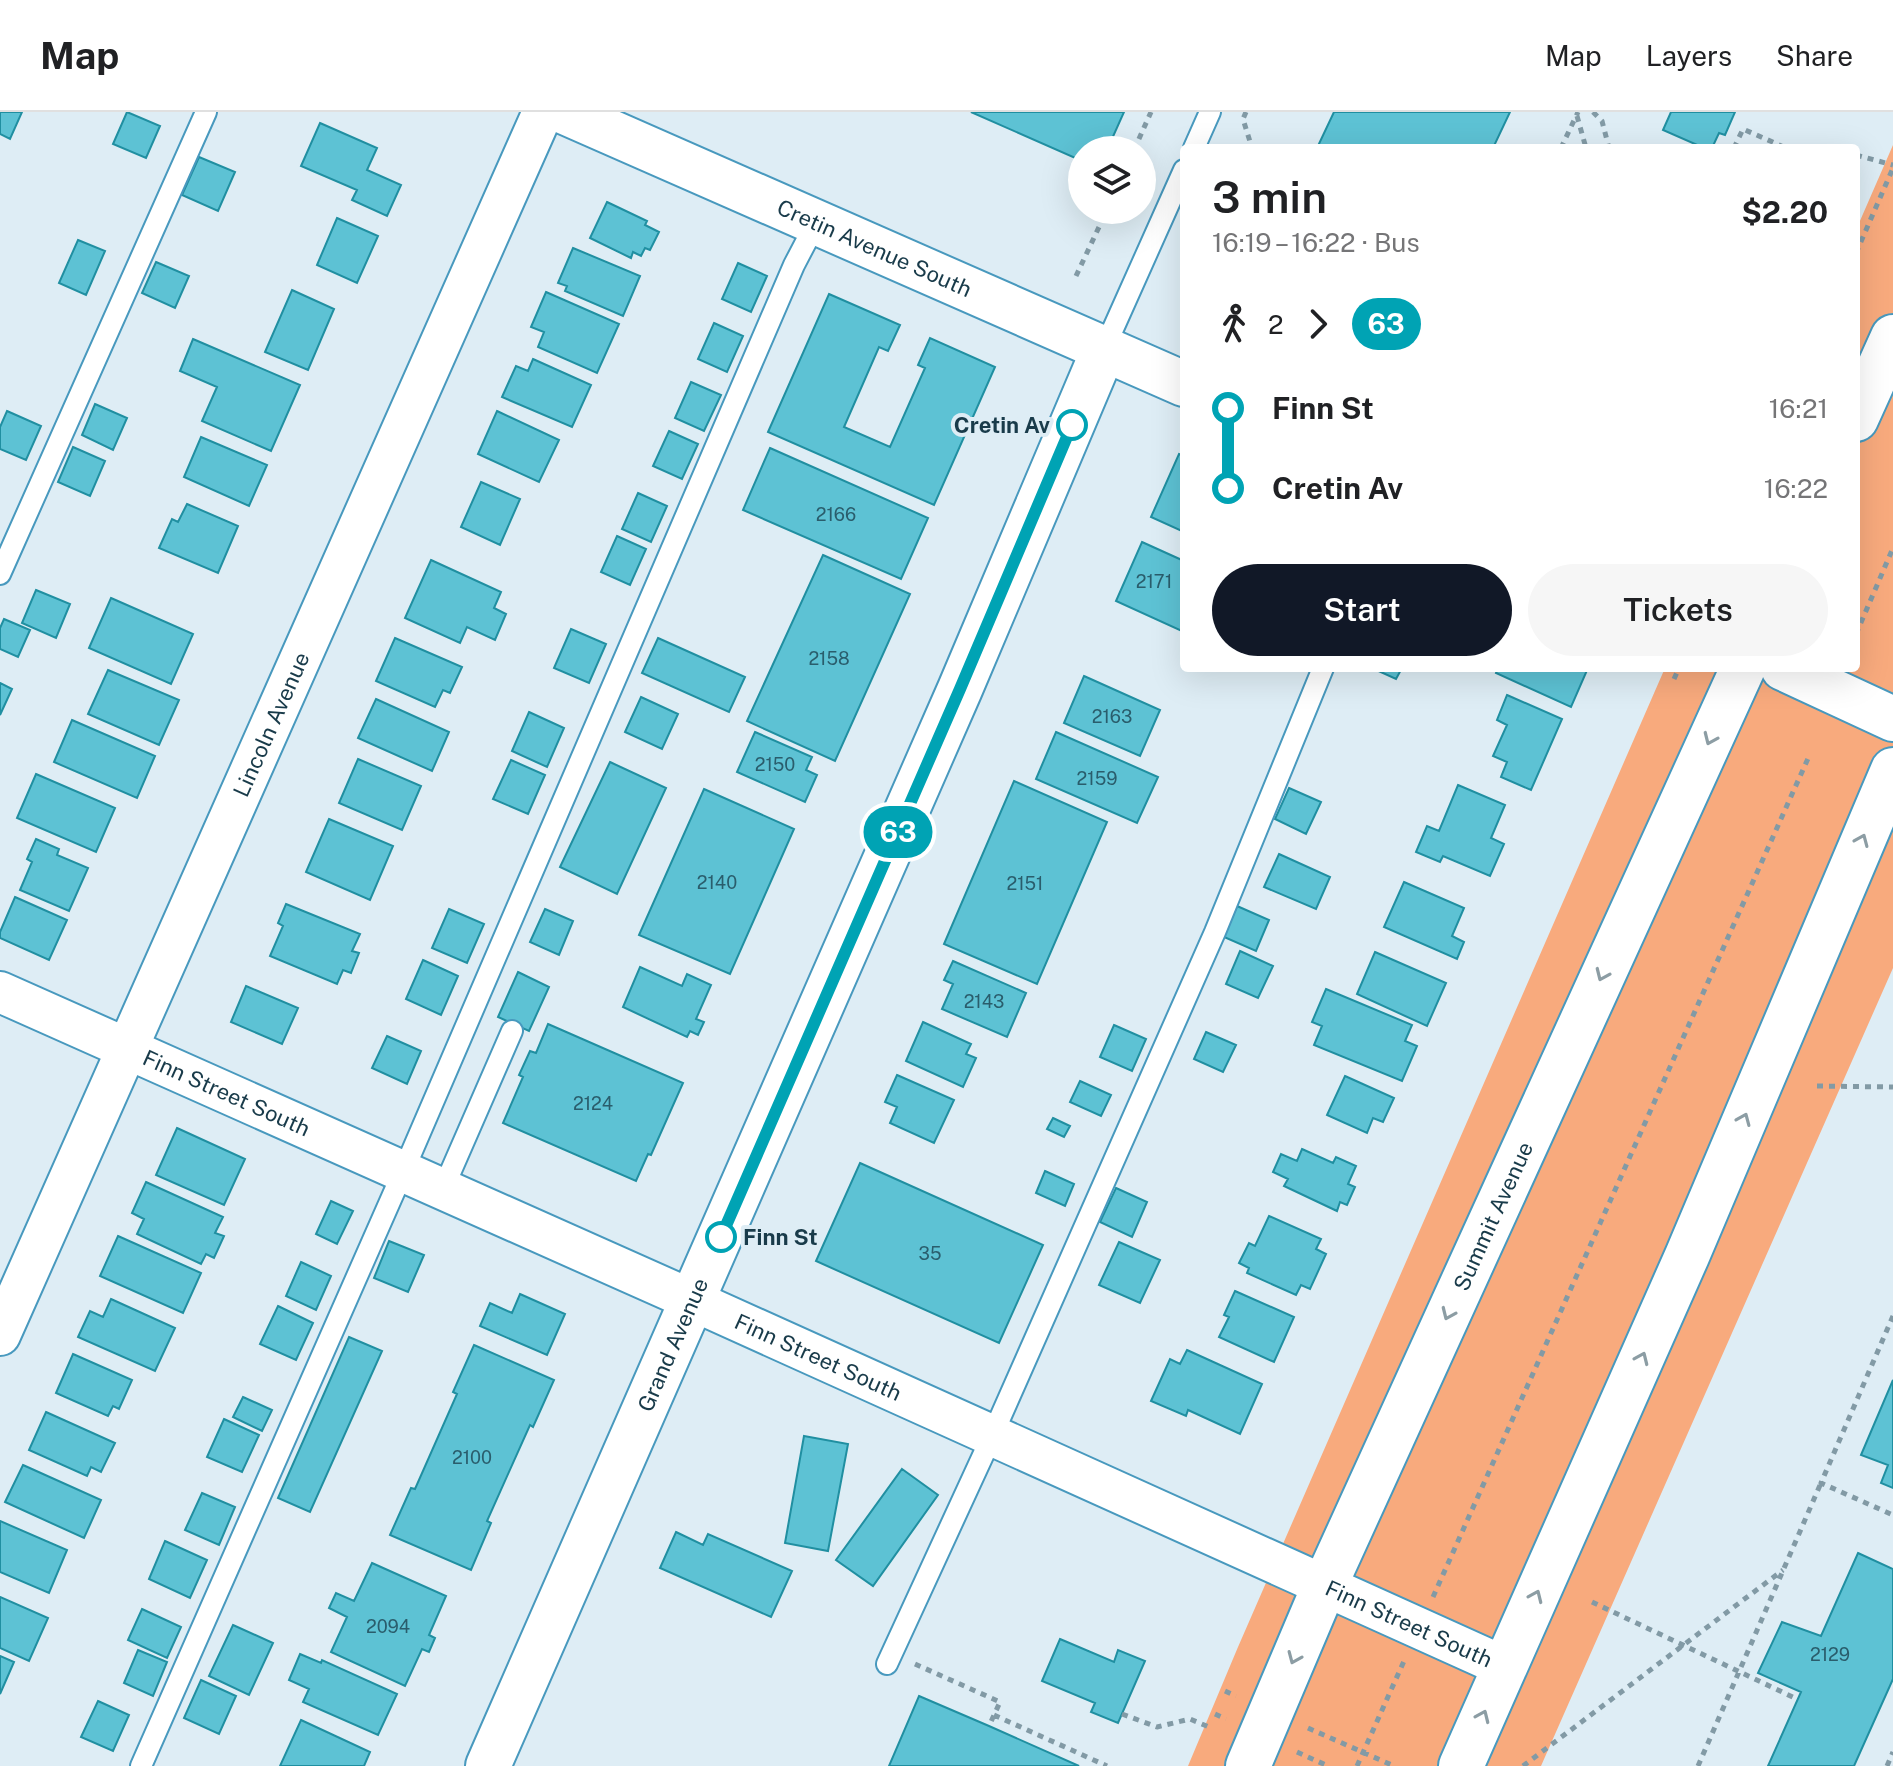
<!DOCTYPE html>
<meta charset="utf-8">
<style>
body{margin:0;font-family:"Public Sans",sans-serif;background:#f6f6f6;color:#202124;height:100vh;display:flex;flex-direction:column;font-size:30px;white-space:nowrap}
*{box-sizing:border-box;margin:0}
p{font-size:26px;color:#757577}
.icon{flex:none;width:44px;height:44px;fill:none;stroke:currentColor;stroke-width:2;stroke-linecap:round;stroke-linejoin:round}
.map{position:relative;flex:1;overflow:hidden}
.drawer{position:absolute;left:1180px;top:32px;width:680px;height:528px;display:flex;flex-direction:column;background:#fff;border-radius:8px;box-shadow:0 8px 32px #0002}
.drawer>*{flex:none}
.badge{padding:0 16px;border-radius:26px;font-size:28px;line-height:52px}
.buttons{position:absolute;left:1068px;top:24px;display:grid;gap:16px}
.buttons a{display:grid;place-items:center;width:88px;height:88px;border-radius:50%;background:#fff;box-shadow:0 8px 32px #0002;font-size:40px}
.map>.badge{position:absolute;translate:-50% -50%;box-shadow:0 0 0 4px #fff}
.legs{display:flex;align-items:center;gap:12px;height:88px;padding:0 32px;font-size:26px}
.legs p{margin-inline-start:auto}
.headline{display:flex;align-items:center;justify-content:space-between;height:136px;padding:0 32px}
h1{font-size:44px;font-weight:600;line-height:60px}
.action{display:flex;gap:16px;margin-top:auto;padding:16px 32px}
.action a{flex:1;height:92px;border-radius:48px;background:#111827;color:#fff;font-size:32px;font-weight:600;line-height:92px;text-align:center}
.action a+a{background:#f6f6f6;color:#202124}
ul{padding:0 32px;list-style:none}
li{display:flex;align-items:center;gap:28px;height:80px;font-size:30px}
li i{display:grid;place-items:center;width:12px;height:100%;margin:0 10px;background:currentColor}
li i::after{content:'';width:20px;height:20px;margin:-10px;border:6px solid;border-radius:50%;background:#fff}
li p{margin-inline-start:auto}
li:first-child i{background:linear-gradient(#0000 50%,currentColor 0)}
li:last-child i{background:linear-gradient(currentColor 50%,#0000 0)}
header{display:flex;align-items:center;gap:48px;box-sizing:border-box;height:112px;padding:0 40px;background:#fff;border-bottom:2px solid #e0e0e0}
header strong{font-size:38px}
nav{display:flex;gap:44px;margin-inline-start:auto;font-size:28px}
.map>svg:first-child{display:block}
</style>
<header>
<strong>Map</strong>
<nav><a>Map</a><a>Layers</a><a>Share</a></nav>
</header>
<div class="map">
<svg width="1893" height="1654" viewBox="0 0 1893 1654">
<rect width="100%" height="100%" fill="#deedf5"/>
<path fill="#f8aa7d" d="M1893 33V856L1541 1654H1188L1238 1535 1665 556H1856V118Z"/>
<path fill="#5dc2d4" stroke="#208fa1" stroke-width="2" d="M0 0H22L10 27 0 22Z
M127 0 160 14 146 46 113 32Z
M971 0H1124L1107 38H1082V49Z
M1334 0H1510L1493 36H1317Z
M1671 0H1735L1725 23 1719 21 1712 36H1704L1663 18Z
M320 11 377 36 367 58 401 73 387 104 352 88 357 78 301 54Z
M199 45 235 60 218 99 182 83Z
M607 90 647 109 645 113 659 120 650 138 645 136 641 144 633 140 631 146 590 126Z
M337 106 378 124 357 171 317 153Z
M78 128 105 139 86 183 59 171Z
M573 136 640 164 623 204 565 179 567 174 558 171Z
M156 150 189 164 175 196 142 181Z
M738 151 767 164 751 200 722 187Z
M292 178 334 197 308 258 265 240Z
M546 180 619 212 597 261 538 235 544 220 531 215Z
M829 182 900 213 888 239 879 235 844 315 890 335 925 256 918 253 930 226 995 255 934 393 768 320Z
M714 211 743 224 727 260 698 247Z
M193 227 300 273 271 339 202 309 217 275 180 259Z
M533 247 591 273 572 315 502 285 516 254 528 259Z
M691 270 721 283 704 319 675 306Z
M95 292 127 306 113 338 82 323Z
M7 299 41 314 26 348 0 337V315Z
M497 299 559 328 539 370 478 342Z
M669 319 698 332 682 367 653 354Z
M201 325 267 353 249 394 184 365Z
M73 335 105 349 90 384 58 370Z
M770 336 928 406 901 467 743 398Z
M1179 342 1184 344V420L1151 405Z
M481 370 520 387 500 433 461 415Z
M638 381 667 394 651 430 622 417Z
M187 392 238 414 218 461 159 436 172 407 178 410Z
M617 424 646 437 630 473 601 460Z
M1142 430 1184 449V520L1116 489Z
M823 443 910 482 835 649 747 609Z
M431 448 501 480 494 496 506 502 495 528 467 515 460 531 405 506Z
M36 478 70 492 56 526 22 511Z
M111 486 193 522 171 572 89 536Z
M4 507 30 518 18 545 0 537V516Z
M571 517 606 532 589 571 554 556Z
M395 526 462 555 450 581 443 578 435 595 376 569Z
M658 526 745 565 729 600 642 561Z
M1372 556H1402L1396 567Z
M1498 556H1588L1571 595 1496 561Z
M108 558 179 588 159 633 88 602Z
M1084 564 1160 598 1140 644 1064 611Z
M0 571 12 577 0 603Z
M1507 583 1562 607 1531 678 1501 665 1507 650 1493 644 1507 613 1497 608Z
M641 585 678 602 662 637 625 620Z
M376 587 449 620 432 659 358 626Z
M529 600 564 616 547 655 512 639Z
M72 608 155 644 137 686 54 650Z
M755 620 812 645 806 658 817 663 805 690 737 660Z
M1056 620 1158 665 1137 711 1036 667Z
M358 647 421 674 402 718 339 691Z
M511 648 545 663 528 702 493 687Z
M610 650 666 676 617 782 560 755Z
M36 662 115 696 96 740 17 706Z
M1014 669 1107 710 1037 872 944 832Z
M1458 673 1505 693 1491 726 1504 732 1490 764 1443 744 1440 750 1416 740 1427 714 1439 719Z
M1289 676 1321 690 1306 722 1275 707Z
M704 677 794 717 730 862 639 823Z
M329 707 393 734 370 788 306 760Z
M36 727 59 737 57 743 88 756 69 799 20 778 32 750 27 747Z
M1279 742 1330 765 1316 797 1264 775Z
M1404 770 1464 796 1452 824 1464 830 1457 847 1384 815Z
M15 785 67 808 49 848 0 826V820Z
M286 792 360 822 352 839 359 841 351 861 343 858 337 872 270 844 283 814 278 811Z
M1237 794 1269 808 1256 839 1224 825Z
M449 797 484 812 467 851 432 836Z
M545 797 573 809 559 843 530 830Z
M1240 839 1273 854 1258 886 1226 872Z
M1375 840 1446 871 1427 914 1357 882Z
M423 848 458 864 441 903 406 887Z
M953 849 1026 881 1007 925 942 897 953 872 944 868Z
M640 855 682 874 687 862 711 873 696 907 704 910 698 923 690 919 687 925 623 895Z
M518 860 549 875 529 919 498 905Z
M246 874 298 896 282 932 231 910Z
M1326 877 1412 913 1405 929 1417 934 1402 969 1314 933 1322 914 1312 910Z
M923 910 971 932 966 942 976 946 963 975 906 949Z
M548 912 683 971 651 1043 648 1042 636 1069 503 1011 523 965 519 963 530 939 536 941Z
M1114 913 1146 927 1132 959 1100 945Z
M1206 920 1236 933 1223 960 1194 947Z
M387 924 421 939 407 972 372 956Z
M897 963 954 988 934 1031 890 1011 897 995 885 990Z
M1345 964 1394 986 1383 1010 1373 1006 1367 1021 1327 1003Z
M1080 969 1111 983 1101 1004 1070 990Z
M1053 1006 1070 1014 1064 1025 1047 1017Z
M177 1016 245 1047 224 1093 156 1063Z
M1302 1037 1333 1051 1336 1045 1356 1054 1348 1072 1355 1075 1347 1093 1340 1090 1337 1099 1284 1074 1288 1067 1273 1060 1281 1042 1297 1049Z
M860 1051 1043 1133 999 1231 816 1149Z
M1045 1059 1074 1072 1065 1094 1036 1081Z
M146 1070 223 1105 215 1121 224 1124 214 1146 206 1142 201 1152 137 1122 144 1107 132 1101Z
M1116 1076 1147 1090 1132 1125 1100 1110Z
M331 1089 353 1099 337 1132 316 1122Z
M1269 1104 1321 1127 1316 1137 1326 1142 1310 1177 1301 1173 1296 1183 1247 1161 1249 1156 1239 1151 1249 1131 1255 1134Z
M118 1124 201 1161 183 1201 100 1164Z
M389 1129 424 1143 408 1180 374 1166Z
M1119 1130 1160 1148 1140 1191 1099 1173Z
M301 1150 331 1164 316 1198 286 1184Z
M1235 1179 1294 1205 1274 1250 1219 1225 1229 1205 1224 1203Z
M520 1182 565 1202 547 1243 480 1214 490 1191 512 1201Z
M111 1187 175 1216 155 1259 78 1225 90 1199 103 1205Z
M278 1194 313 1211 296 1248 260 1232Z
M349 1225 382 1239 310 1400 278 1386Z
M474 1233 554 1268 533 1315 530 1313 487 1409 491 1411 471 1458 390 1423 411 1376 415 1377 457 1282 453 1280Z
M1187 1238 1262 1272 1240 1322 1188 1298 1186 1304 1151 1289 1170 1247 1180 1252Z
M73 1242 132 1268 119 1297 113 1294 108 1304 56 1281Z
M1893 1268V1376L1881 1371 1888 1353 1861 1343Z
M243 1285 272 1298 262 1319 233 1305Z
M46 1300 115 1331 101 1360 91 1355 87 1364 29 1338Z
M224 1307 259 1323 242 1360 207 1345Z
M804 1324 848 1332 828 1439 785 1431Z
M23 1353 101 1388 84 1426 5 1390Z
M902 1357 938 1383 873 1474 836 1448Z
M202 1381 235 1395 219 1433 185 1418Z
M0 1409 67 1438 49 1481 0 1460Z
M676 1420 703 1433 708 1422 792 1459 771 1505 660 1456Z
M165 1429 207 1448 190 1486 149 1467Z
M1858 1441 1893 1457V1567L1854 1654H1768L1801 1580 1758 1561 1782 1510 1821 1524Z
M372 1451 446 1484 429 1523 435 1526 429 1540 422 1537 405 1574 331 1540 347 1505 329 1496 336 1481 354 1489Z
M0 1485 48 1506 29 1549 0 1536Z
M142 1497 181 1515 167 1546 128 1528Z
M233 1513 273 1531 249 1583 209 1564Z
M1060 1527 1114 1550 1118 1538 1145 1549 1118 1611 1091 1600 1095 1591 1042 1569Z
M138 1538 167 1550 153 1584 124 1571Z
M300 1542 321 1551 322 1548 397 1582 378 1623 303 1590 309 1577 289 1568Z
M0 1544 14 1550 0 1582Z
M201 1568 236 1584 219 1622 184 1606Z
M919 1584 989 1614 1079 1654H889Z
M98 1589 129 1603 113 1639 81 1625Z
M301 1608 370 1640 364 1654H280Z"/>
<g fill="none" stroke-linecap="round" stroke-linejoin="round">
<defs>
<path id="lane" d="M1194 36 1210 0
M1104 237 1184 58
M0 462 206 0
M443 1077 512 919
M887 1552 992 1324 1215 820 1323 556
M141 1654 403 1060 794 153 817 109"/>
<g id="street">
<path id="s1" d="M0 880 694 1189 1505 1555"/>
<path id="s2" d="M0 1223 543 0"/>
</g>
<g id="secondary">
<path id="s3" d="M565 0 1184 272"/>
<path d="M1856 307 1893 225"/>
<path d="M1783 556 1893 607"/>
<path id="s4" d="M488 1654 960 577 1104 237"/>
<path id="s5" d="M1248 1654 1324 1475 1743 556"/>
<path d="M1461 1654 1687 1144 1893 658"/>
</g>
</defs>
<use href="#lane" stroke="#4899be" stroke-width="24"/>
<use href="#street" stroke="#4899be" stroke-width="44"/>
<use href="#secondary" stroke="#4899be" stroke-width="48"/>
<path stroke="#829aa5" stroke-width="5" stroke-dasharray="6 6" stroke-linecap="butt" d="M1246 0 1243 7 1252 36
M1593 0 1602 9 1609 36
M1577 4 1586 36
M1561 36 1578 0
M1734 36 1743 17 1786 36
M1819 36H1830
M1134 38 1151 0
M1856 43 1893 53
M1856 141 1893 56
M1076 164 1107 98
M1856 522 1893 436
M1674 567 1679 556
M1817 974 1893 975
M1893 1204 1821 1371 1893 1403
M1433 1485 1810 642
M1592 1490 1797 1587
M915 1552 1000 1590 989 1614
M1225 1579 1236 1584
M1122 1602 1157 1615 1190 1607 1209 1615
M1215 1602 1226 1607
M994 1603 1107 1654
M1308 1616 1394 1654
M1297 1640 1328 1654
M1357 1654 1404 1549
M1523 1654 1783 1458
M1698 1654 1821 1371
M1887 1654 1893 1640"/>
<use href="#lane" stroke="#fff" stroke-width="20"/>
<use href="#street" stroke="#fff" stroke-width="40"/>
<use href="#secondary" stroke="#fff" stroke-width="44"/>
</g>
<defs><path id="oneway-chevron" d="M-2-3.5L2.5 0L-2 3.5" fill="none" stroke-width="1.6" stroke-linecap="round" stroke-linejoin="round" transform="scale(2)"/></defs>
<g stroke="#8c9da4">
<use href="#oneway-chevron" transform="translate(1710 627) rotate(114)"/>
<use href="#oneway-chevron" transform="translate(1862 728) rotate(-67)"/>
<use href="#oneway-chevron" transform="translate(1602 863) rotate(114)"/>
<use href="#oneway-chevron" transform="translate(1744 1007) rotate(-67)"/>
<use href="#oneway-chevron" transform="translate(1448 1202) rotate(114)"/>
<use href="#oneway-chevron" transform="translate(1642 1246) rotate(-66)"/>
<use href="#oneway-chevron" transform="translate(1536 1484) rotate(-66)"/>
<use href="#oneway-chevron" transform="translate(1294 1546) rotate(113)"/>
<use href="#oneway-chevron" transform="translate(1483 1604) rotate(-66)"/>
</g>
<g fill="none" stroke-linecap="round" stroke-linejoin="round">
<defs>
<path id="line-1" d="M721 1125 960 577 1072 313"/>
</defs>
<use href="#line-1" stroke="#fff" stroke-width="18"/>
<use href="#line-1" stroke="#00a3b4" stroke-width="12"/>
</g>
<g fill="#fff" stroke="#00a3b4" stroke-width="4">
<circle cx="1072" cy="313" r="14"/>
<circle cx="721" cy="1125" r="14"/>
</g>
<g text-anchor="middle" dominant-baseline="central" stroke-width="8" stroke-linejoin="round" paint-order="stroke">
<g font-size="18" fill="#2a5d6c">
<text x="836" y="402">2166</text>
<text x="1154" y="469">2171</text>
<text x="829" y="546">2158</text>
<text x="1112" y="604">2163</text>
<text x="775" y="652">2150</text>
<text x="1097" y="666">2159</text>
<text x="717" y="770">2140</text>
<text x="1025" y="771">2151</text>
<text x="984" y="889">2143</text>
<text x="593" y="991">2124</text>
<text x="930" y="1141">35</text>
<text x="472" y="1345">2100</text>
<text x="388" y="1514">2094</text>
<text x="1830" y="1542">2129</text>
</g>
<g font-size="22" fill="#193b4a" stroke="#deedf5">
<text stroke="none"><textPath href="#s3" startOffset="338">Cretin Avenue South</textPath></text>
<text stroke="none"><textPath href="#s2" startOffset="668">Lincoln Avenue</textPath></text>
<text stroke="none"><textPath href="#s1" startOffset="248">Finn Street South</textPath></text>
<text stroke="none"><textPath href="#s5" startOffset="602">Summit Avenue</textPath></text>
<text stroke="none"><textPath href="#s4" startOffset="460">Grand Avenue</textPath></text>
<text stroke="none"><textPath href="#s1" startOffset="896">Finn Street South</textPath></text>
<text stroke="none"><textPath href="#s1" startOffset="1544">Finn Street South</textPath></text>
</g>
<g font-size="22" font-weight="bold" fill="#193b4a" stroke="#deedf5" text-anchor="end">
<text x="1050" y="313">Cretin Av</text>
<text x="743" y="1125" text-anchor="start">Finn St</text>
</g>
</g>
</svg>
<div class="buttons">
<a><svg class="icon" aria-label="layers" viewBox="0 0 24 24"><path d="M12 4l9 5-9 5-9-5zM3 14l9 5 9-5"/></svg></a>
</div>
<b class="badge" style="left:898px;top:720px;background:#00a3b4;color:#fff">63</b>
<section class="drawer">
<div class="headline"><div><h1>3 min</h1><p>16:19 – 16:22 · Bus</p></div><b>$2.20</b></div>
<div class="legs"><svg class="icon" aria-label="walk" viewBox="0 0 24 24"><circle cx="13" cy="4" r="2"/><path d="M13 8l-2 6 4 7M11 14l-3 7M7 12l3-4h3l4 4"/></svg>2<svg class="icon" aria-label="forward" viewBox="0 0 24 24"><path d="M9 5l7 7-7 7"/></svg><b class="badge" style="background:#00a3b4;color:#fff">63</b></div>
<ul>
<li><i style="color:#00a3b4"></i><b>Finn St</b><p>16:21</p></li>
<li><i style="color:#00a3b4"></i><b>Cretin Av</b><p>16:22</p></li>
</ul>
<div class="action"><a>Start</a><a>Tickets</a></div>
</section>
</div>
